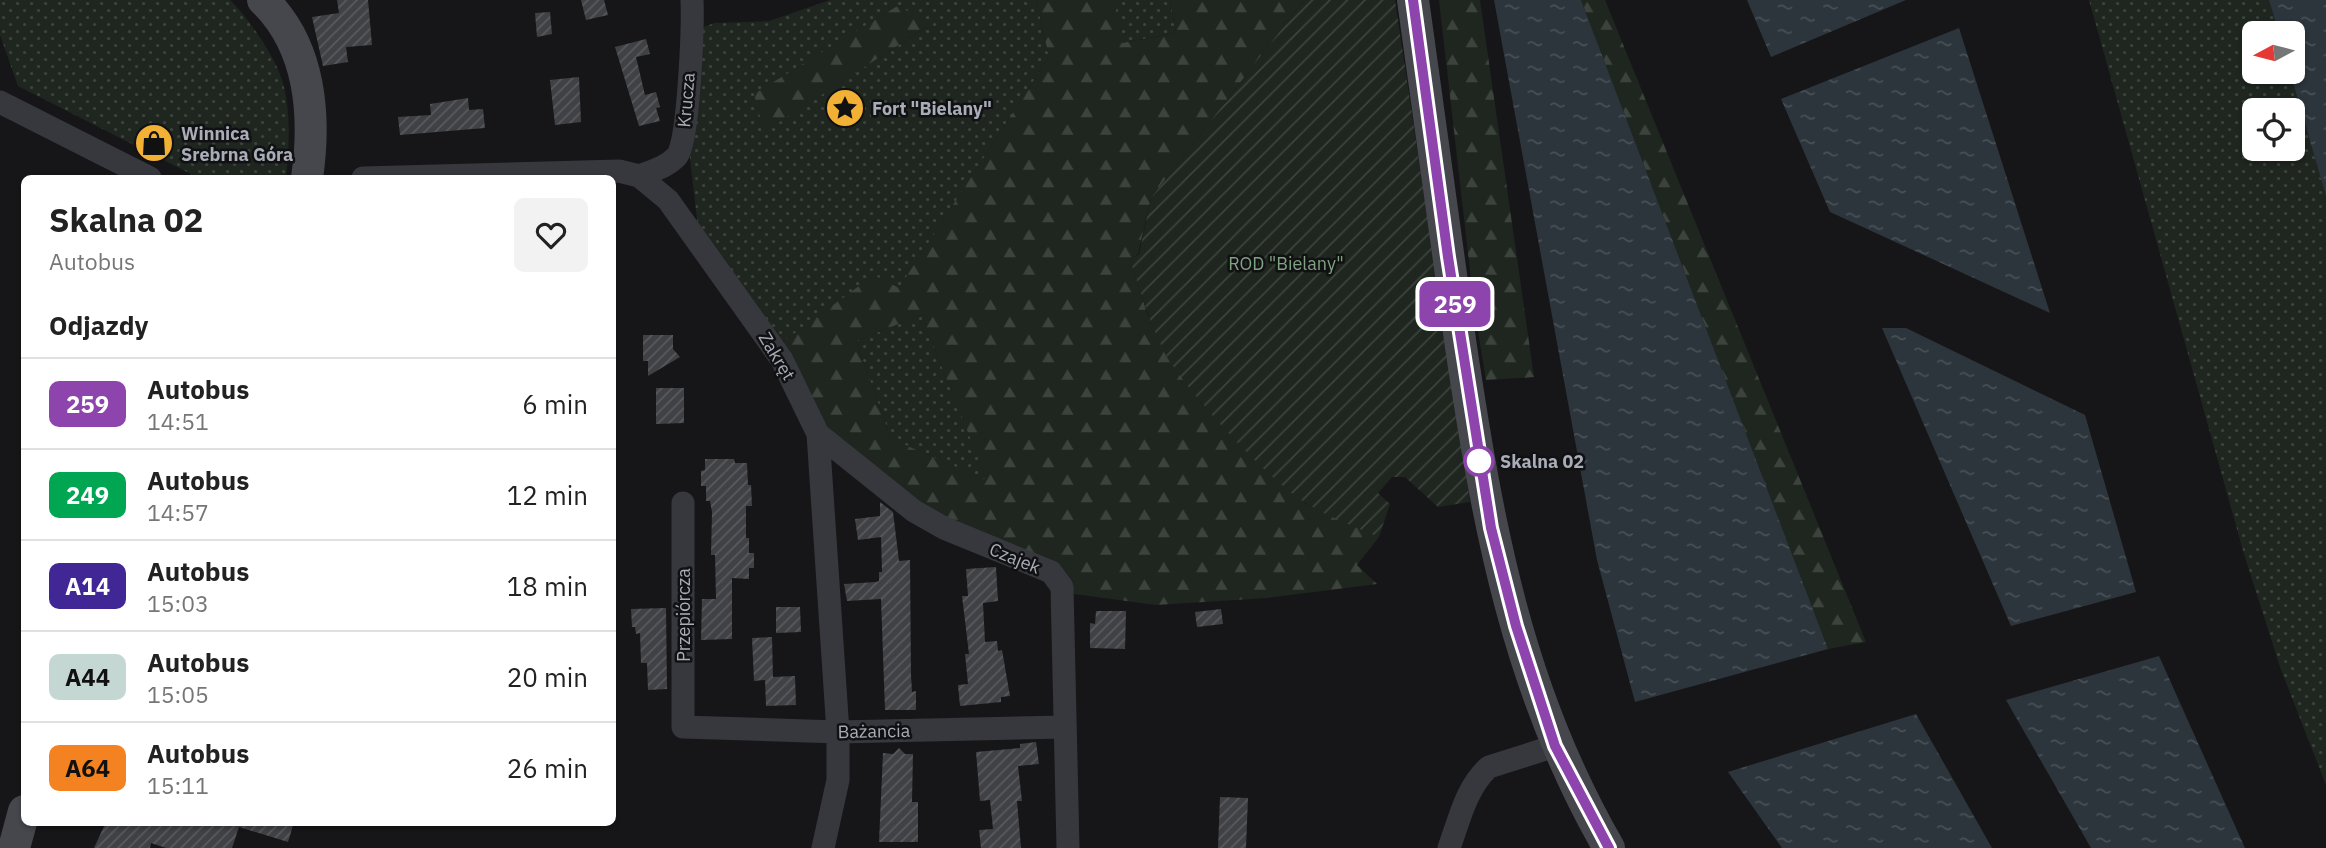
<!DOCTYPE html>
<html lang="pl">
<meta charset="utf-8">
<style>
body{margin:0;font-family:"IBM Plex Sans",sans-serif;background:#f2f2f2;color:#222;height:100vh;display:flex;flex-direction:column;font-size:26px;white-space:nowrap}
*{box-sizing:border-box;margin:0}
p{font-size:23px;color:#767676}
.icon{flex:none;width:38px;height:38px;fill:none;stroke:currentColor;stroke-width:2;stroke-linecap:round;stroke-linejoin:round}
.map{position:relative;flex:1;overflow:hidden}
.details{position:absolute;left:21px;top:175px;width:595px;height:651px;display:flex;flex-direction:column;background:#fff;border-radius:10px;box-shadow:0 2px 5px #0004}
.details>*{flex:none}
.badge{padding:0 14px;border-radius:10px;font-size:24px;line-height:46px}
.needle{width:46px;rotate:263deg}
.controls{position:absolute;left:2242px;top:21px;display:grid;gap:14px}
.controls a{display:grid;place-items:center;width:63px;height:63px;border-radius:10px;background:#fff;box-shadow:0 2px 5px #0004;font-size:35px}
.map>.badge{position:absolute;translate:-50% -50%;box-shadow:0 0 0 4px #fff}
h2{padding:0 28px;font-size:26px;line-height:63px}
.round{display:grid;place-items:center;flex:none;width:74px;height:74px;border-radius:10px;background:#f2f2f2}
.headline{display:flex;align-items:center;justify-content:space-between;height:119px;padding:0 28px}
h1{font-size:33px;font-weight:700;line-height:52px}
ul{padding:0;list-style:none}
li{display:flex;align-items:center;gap:21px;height:91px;padding:0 28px;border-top:2px solid #e0e0e0}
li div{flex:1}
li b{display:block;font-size:26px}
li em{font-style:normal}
li .badge{min-width:77px;font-weight:700;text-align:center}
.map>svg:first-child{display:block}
</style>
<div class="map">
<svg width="2326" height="848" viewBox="0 0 2326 848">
<defs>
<pattern id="grass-dots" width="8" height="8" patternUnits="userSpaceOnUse" patternTransform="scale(1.75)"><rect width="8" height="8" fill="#1e261f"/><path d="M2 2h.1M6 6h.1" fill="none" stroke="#3c433d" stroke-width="1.8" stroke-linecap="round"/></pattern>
<pattern id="forest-firs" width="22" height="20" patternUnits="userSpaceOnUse" patternTransform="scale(1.75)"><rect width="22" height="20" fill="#1e261f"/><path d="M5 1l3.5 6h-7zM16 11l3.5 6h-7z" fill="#3c433d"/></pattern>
<pattern id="garden-furrows" width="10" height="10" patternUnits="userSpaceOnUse" patternTransform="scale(1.75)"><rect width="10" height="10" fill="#1e261f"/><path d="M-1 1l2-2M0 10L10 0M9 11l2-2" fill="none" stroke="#3c433d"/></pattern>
<pattern id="water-ripples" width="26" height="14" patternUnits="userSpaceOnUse" patternTransform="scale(1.75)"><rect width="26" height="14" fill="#2c353c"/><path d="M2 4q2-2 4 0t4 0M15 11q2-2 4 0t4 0" fill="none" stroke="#485056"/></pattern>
<pattern id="building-hatch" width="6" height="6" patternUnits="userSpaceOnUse" patternTransform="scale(1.75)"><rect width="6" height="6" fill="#404145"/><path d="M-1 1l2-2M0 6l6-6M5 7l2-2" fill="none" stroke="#595a5e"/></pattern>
</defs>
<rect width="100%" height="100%" fill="#161618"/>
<path fill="url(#grass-dots)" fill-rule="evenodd" d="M0 0H230C248 17 279 62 284 87 291 116 289 149 286 178H193L189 173 18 86 0 35Z
M830 0H1036L1049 57 899 289 874 276 780 344 698 228 689 150 700 28 715 23 769 21ZM899 5 927 27 764 131 755 94Z
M1114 0H1170L1176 33 1121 43Z
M2089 0H2269L2279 33H2254V72H2290L2326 196V785L2280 667 2244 554ZM2254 110H2292V149H2254Z
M921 315 988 481 891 439 856 341Z"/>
<path fill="url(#forest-firs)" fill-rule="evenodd" d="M1036 0H1114L1122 43 1176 33 1170 0H1304L1151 198 1138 254 1130 260 1147 313 1169 359 1204 406 1305 503 1379 537 1357 565 1377 584 1267 598 1156 605 1074 594 1067 578 947 524 819 423 780 344 874 275 899 288 1049 57ZM921 315 987 480 891 439 856 341Z
M1439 0H1480L1534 377 1486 380 1475 314Z
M1581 0H1605L1866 642 1828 649Z
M899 5 928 26 764 132 754 94Z"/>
<path fill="url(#garden-furrows)" d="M1304 0H1395L1470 502 1438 507 1405 477H1392L1378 493 1390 504 1379 537C1355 527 1329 517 1306 503 1267 479 1194 399 1169 360 1151 329 1141 293 1130 260L1139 254 1151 198Z"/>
<path fill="url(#water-ripples)" d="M1494 0H1581L1828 649 1635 702 1597 560Z
M1747 0H1906L1771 57Z
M2269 0H2326V196L2290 72H2292V33H2279Z
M1959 28 2050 313 1830 212 1781 99Z
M1882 328H1906L2085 415 2136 592 2011 626Z
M2159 656 2245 848H2091L2006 700Z
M1916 714 1992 848H1782L1728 772Z"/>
<path fill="url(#building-hatch)" d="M337 0H368L372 45 346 47 348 62 323 66 312 17 339 13Z
M581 0H604L608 15 586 20Z
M550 12 552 34 537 37 535 13Z
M646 39 650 54 636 57 645 95 656 92 660 107 656 108 660 121 639 126 615 47Z
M579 77 581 122 555 125 550 80Z
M468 98 469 110 483 109 485 128 400 135 398 117 431 115 430 104Z
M643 335H673V349L680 357 648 376V361H643Z
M656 388H684V423L656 424Z
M705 459H734L735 463H747L748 485H751L752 506H746V538H749V553H754V568H749V579L732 578V639L701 640 702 599H716L715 555H711L712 512 710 501H706V486H701V471L705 470Z
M880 502 893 512 899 561 910 560 911 675 912 692 916 691V710H885L881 599 847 601 844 584 876 582 879 581V572H882L881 537 858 540 855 519 880 516Z
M996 567 998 601 983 603 985 642 997 641 998 651 1002 650 1010 696 1001 697V702L960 706 958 685 968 684 965 654H969L962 596H968L966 569Z
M776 607H800L801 632 776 633Z
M666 608 667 689 648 690 647 663H641L640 633 636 634 635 627H632L631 609Z
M1221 609 1223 624 1197 627 1195 612Z
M1096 611H1126L1125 649 1090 648V623L1095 624Z
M772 637 773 677 795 676 796 705 766 706 765 680 754 681 752 638Z
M1036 742 1039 764 1018 766 1022 801H1017L1021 848H981L979 830 993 829 990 800 980 801 976 752 1020 748V744Z
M899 748 905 754H913L912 802H918V842H879L883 753 893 754Z
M1220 797 1248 798 1246 848H1218Z
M106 822H294L288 842 239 827 232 848H166L151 843 150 848H94Z"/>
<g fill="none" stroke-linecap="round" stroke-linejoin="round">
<path stroke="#37383d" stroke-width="23" d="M0 102 150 178
M639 176C652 171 667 167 677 156 689 143 693 23 692 0
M363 178 619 171 639 176 668 200 782 360 818 434 838 732V780L823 848
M818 434 914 511 944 528 1051 572 1062 587 1068 848
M683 503V727L838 732 1065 727
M1449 848C1459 821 1466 787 1489 767L1555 746"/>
<path stroke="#45474d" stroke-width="32" d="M263 0C311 46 316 116 307 178
M1413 0C1429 116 1444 232 1461 347 1488 526 1517 689 1609 848
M14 848 24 811"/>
</g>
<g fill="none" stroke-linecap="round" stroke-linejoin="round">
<defs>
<path id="line" d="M1413 0 1448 257 1491 528 1516 626 1555 746 1609 848"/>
</defs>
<use href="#line" stroke="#fff" stroke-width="16"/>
<use href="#line" stroke="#8e44ad" stroke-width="10"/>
</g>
<defs>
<symbol id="sight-disc" viewBox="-11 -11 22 22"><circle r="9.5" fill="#f2b134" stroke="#111113"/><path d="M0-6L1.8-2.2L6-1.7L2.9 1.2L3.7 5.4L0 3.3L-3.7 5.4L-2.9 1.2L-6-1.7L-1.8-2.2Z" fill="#111"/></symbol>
<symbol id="shop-disc" viewBox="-11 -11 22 22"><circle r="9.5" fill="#f2b134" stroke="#111113"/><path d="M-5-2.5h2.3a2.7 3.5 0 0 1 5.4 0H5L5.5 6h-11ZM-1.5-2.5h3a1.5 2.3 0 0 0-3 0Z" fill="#111"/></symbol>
</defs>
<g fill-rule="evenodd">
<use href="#sight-disc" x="823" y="86" width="44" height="44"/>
<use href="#shop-disc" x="132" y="121" width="44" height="44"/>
</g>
<circle fill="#fff" stroke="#8e44ad" stroke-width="3.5" cx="1479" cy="461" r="14"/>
<g text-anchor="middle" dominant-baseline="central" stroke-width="5" stroke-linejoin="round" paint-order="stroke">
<g font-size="18" fill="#a8adb8" stroke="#111113">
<text transform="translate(686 100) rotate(-85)">Krucza</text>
<text transform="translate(777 356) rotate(59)">Zakręt</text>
<text transform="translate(1015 558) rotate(22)">Czajek</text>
<text transform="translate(683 615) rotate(-90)">Przepiórcza</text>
<text transform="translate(874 731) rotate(-1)">Bażancia</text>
</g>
<g font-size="18" font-weight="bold" fill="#a8adb8" stroke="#111113" text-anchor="start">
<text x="872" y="108">Fort "Bielany"</text>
<text x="181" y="133">Winnica<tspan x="181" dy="21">Srebrna Góra</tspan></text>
</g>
<g font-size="18" fill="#7fa381" stroke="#111113">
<text x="1286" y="263">ROD "Bielany"</text>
</g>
<g font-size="18" font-weight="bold" fill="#a8adb8" stroke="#111113" text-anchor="start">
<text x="1500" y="461">Skalna 02</text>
</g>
</g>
</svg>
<div class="controls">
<a><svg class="needle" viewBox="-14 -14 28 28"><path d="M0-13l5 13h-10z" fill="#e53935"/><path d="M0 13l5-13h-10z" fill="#767676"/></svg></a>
<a><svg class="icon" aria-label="locate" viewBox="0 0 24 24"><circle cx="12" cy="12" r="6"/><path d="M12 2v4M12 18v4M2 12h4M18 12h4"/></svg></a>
</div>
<b class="badge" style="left:1455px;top:304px;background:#8e44ad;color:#fff">259</b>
<section class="details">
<div class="headline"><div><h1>Skalna 02</h1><p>Autobus</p></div><a class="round"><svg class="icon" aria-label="heart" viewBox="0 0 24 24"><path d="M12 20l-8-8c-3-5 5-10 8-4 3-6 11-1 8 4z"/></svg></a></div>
<h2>Odjazdy</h2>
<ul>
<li><span class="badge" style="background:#8e44ad;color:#fff">259</span><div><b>Autobus</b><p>14:51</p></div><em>6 min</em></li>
<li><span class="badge" style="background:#00a651;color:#fff">249</span><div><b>Autobus</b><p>14:57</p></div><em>12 min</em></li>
<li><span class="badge" style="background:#402795;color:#fff">A14</span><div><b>Autobus</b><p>15:03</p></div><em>18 min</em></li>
<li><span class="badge" style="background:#c5d7d2;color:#111">A44</span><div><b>Autobus</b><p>15:05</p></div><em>20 min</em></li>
<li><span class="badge" style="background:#f58220;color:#111">A64</span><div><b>Autobus</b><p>15:11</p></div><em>26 min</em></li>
</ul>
</section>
</div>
